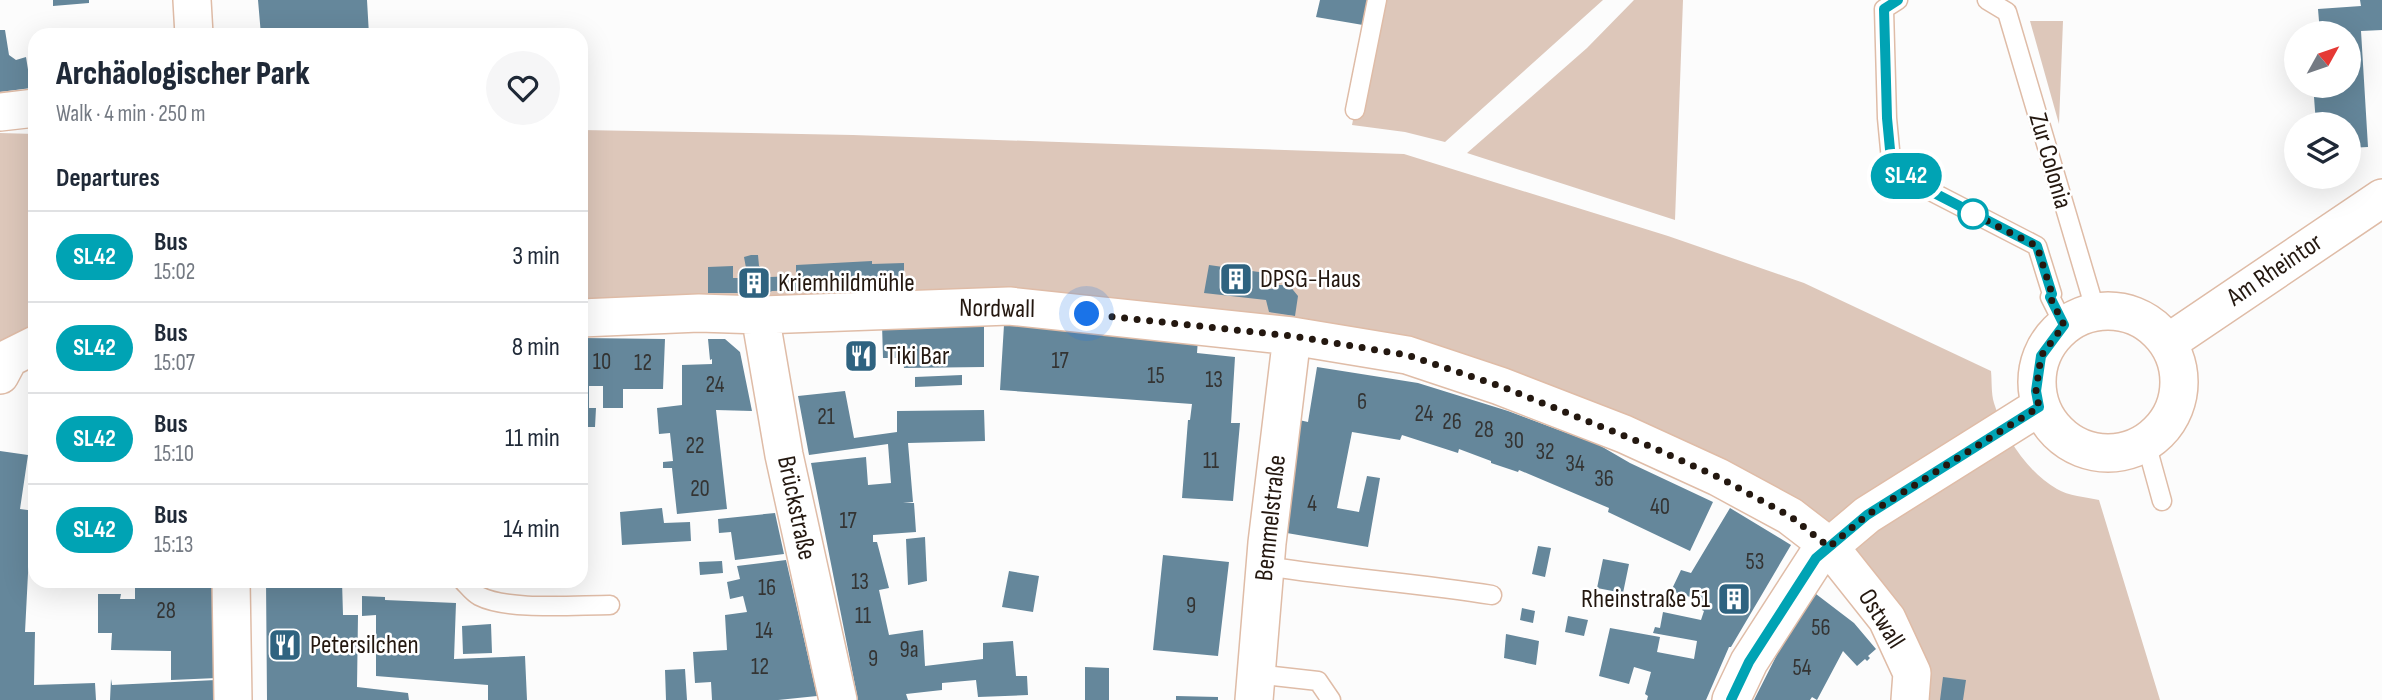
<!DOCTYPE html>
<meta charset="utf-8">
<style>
body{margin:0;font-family:"Sofia Sans Condensed",sans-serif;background:#f6f6f7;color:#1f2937;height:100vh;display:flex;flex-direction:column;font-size:26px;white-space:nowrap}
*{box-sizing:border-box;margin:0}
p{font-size:23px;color:#747a83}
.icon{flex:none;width:38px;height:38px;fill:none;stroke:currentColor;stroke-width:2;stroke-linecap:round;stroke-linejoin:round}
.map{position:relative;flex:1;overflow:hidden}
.panel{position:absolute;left:28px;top:28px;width:560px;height:560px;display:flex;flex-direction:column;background:#fff;border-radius:21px;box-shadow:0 7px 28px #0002}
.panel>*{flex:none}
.badge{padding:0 14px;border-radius:23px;font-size:24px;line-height:46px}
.needle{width:46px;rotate:50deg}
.controls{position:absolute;left:2284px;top:21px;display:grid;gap:14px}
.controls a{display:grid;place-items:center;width:77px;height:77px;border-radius:50%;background:#fff;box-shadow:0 7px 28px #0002;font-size:35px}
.you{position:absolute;width:35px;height:35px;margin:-18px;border:5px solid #fff;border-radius:50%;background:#1a73e8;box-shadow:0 0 0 10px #1a73e833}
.map>.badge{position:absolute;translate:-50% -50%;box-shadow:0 0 0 4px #fff}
h2{padding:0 28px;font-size:26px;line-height:63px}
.round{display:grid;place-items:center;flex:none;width:74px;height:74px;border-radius:37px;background:#f6f6f7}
.head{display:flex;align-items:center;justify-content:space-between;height:119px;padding:0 28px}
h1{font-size:33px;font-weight:800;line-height:52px}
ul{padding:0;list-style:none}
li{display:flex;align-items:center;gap:21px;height:91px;padding:0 28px;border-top:2px solid #e0e1e3}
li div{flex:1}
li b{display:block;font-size:26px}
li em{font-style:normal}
li .badge{min-width:77px;font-weight:700;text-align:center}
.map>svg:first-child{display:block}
</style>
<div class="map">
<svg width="2382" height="700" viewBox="0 0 2382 700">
<rect width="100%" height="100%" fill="#fcfcfc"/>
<path fill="#ddc7ba" d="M1376 0H1603L1445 142 1405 132 1352 125Z
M1634 0H1683L1675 220 1467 153 1587 48Z
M2030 21H2063L2059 124Z
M581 130 853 135 1404 154 1668 236 1804 283 1991 371C1992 381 1991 393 1994 403 2004 436 2027 472 2057 489 2068 496 2086 497 2099 500L2160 700H1910L1829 546 1500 386 1009 306 581 318Z
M0 133 35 134V345L0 375Z"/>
<path fill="#65879b" d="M53 0H89V3L53 6Z
M258 0H367L369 35H261Z
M1320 0H1368L1363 25 1316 17Z
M2360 0H2382V30L2361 31 2368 147 2348 148V124H2316L2314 97 2324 96 2323 86H2348V33H2320L2318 9 2361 6Z
M0 30H5L9 55 16 60 26 57 31 88 0 92Z
M751 255H758L759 266 767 271 770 277 796 276V265L872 261V264L904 263V287L772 291 761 297 752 299 741 293H708V267L733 266V278H738L746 268 744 257Z
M1209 265 1266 273 1265 286 1271 289 1278 285H1289L1298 296 1295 316 1269 312 1266 300 1204 293Z
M984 322V367L904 368 903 358H883L882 324Z
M1004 325 1198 339 1197 353 1235 357 1231 423H1240L1233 501 1182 498 1188 420H1190L1192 404 1000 390Z
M581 338 665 339 663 389H623V408H603V386H589V408H596L595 427H581Z
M708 339H725L740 352 752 411 716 410 727 509 677 514 672 468H663V462L673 461 670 433 659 434 657 408 682 405V365L712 364V359L710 360Z
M1317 367 1418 383 1508 411 1599 445 1630 463 1713 502 1690 551 1608 512 1609 508 1519 470 1518 472 1491 463V461L1459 449 1458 453 1402 435 1400 440 1352 432 1337 508 1359 512 1367 476 1380 478 1368 547 1281 532 1299 420 1308 422Z
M962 375V385L915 387V377Z
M845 391 854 438 897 432V411L984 410 985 441 908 443 913 502 903 503H914L916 532 873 535V542H877L889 588 879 590 889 635 923 630 925 666 983 659V643L1013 641 1016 676H1027L1028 695 978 697 976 680 942 683V690L906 694 908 700H858L811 463 866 457 868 485 891 483 888 444 809 455 798 396Z
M0 451 28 455 20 509 35 511V554H29L25 632H35L34 685 95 683 96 700H0Z
M662 508 664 523 690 522 691 541 622 545 620 512Z
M1730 508 1791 545 1731 647H1729L1706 700H1647L1648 696 1645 694 1651 672 1634 667 1629 684 1599 676 1610 628 1660 637 1657 652 1694 659 1697 641 1653 633 1655 627 1660 628 1663 612 1701 620 1704 611 1702 610 1706 602 1671 591 1681 570 1691 573Z
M775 513 784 554 735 560 731 532 719 533 718 519Z
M925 537 927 581 908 585 906 539Z
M1538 546 1551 548 1545 577 1532 574Z
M1163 555 1229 562 1218 656 1153 650Z
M1603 559 1629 564 1623 593 1597 588Z
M786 560 817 696 778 700H712L711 682 695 683 693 652 727 650 725 615 747 612 743 596 730 599 727 582 740 579 737 566Z
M722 561 723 573 700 575 699 562Z
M1009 571 1039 576 1033 612 1002 607Z
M135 581H212L217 678 171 680V651L111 650 112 633H98V594H121L120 599H135Z
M266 581H342L343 615H358L357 687 408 693 409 700H267Z
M487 581H516V584L488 587Z
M1816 594 1854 623 1876 649 1868 656 1870 658 1867 661 1865 659 1857 666 1843 651 1817 700 1812 697 1810 700H1754L1788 633Z
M362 596 385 597V600L456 603 454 659 525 656 527 700H488V685L376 676V615L362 616Z
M1522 608 1535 611 1533 623 1520 620Z
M1568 616 1588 620 1584 636 1565 632Z
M491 624 492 653 463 654 462 626Z
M1506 634 1539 641 1536 665 1504 658Z
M1085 667 1109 668V700H1085Z
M685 669 687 700H666L665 670Z
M1943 677 1966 680 1963 700H1940Z
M111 679 112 685 216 680 217 700H110Z
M1176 696 1218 697V700H1176Z"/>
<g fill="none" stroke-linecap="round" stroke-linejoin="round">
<defs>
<path id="lane" d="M1898 0 1884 9 1887 118 1891 160 1909 180 2037 246 2052 294 2050 297 2064 325
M1987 0 2007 12 2095 309
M1355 110 1377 0
M2146 443 2162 501
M1266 566C1341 578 1417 583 1492 595
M463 581C468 586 473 593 479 596 508 611 575 605 610 605
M1256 674 1318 681 1331 700"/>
<path id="street" d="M192 0 194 35
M0 112 35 108
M2037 382a71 71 0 1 1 142 0a71 71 0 1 1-142 0Z
M760 315 784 455 838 700
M581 318 699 313 760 315 1009 306 1292 336 1407 355 1500 386 1624 434 1718 477 1790 516 1829 546 1887 619 1912 673 1910 700
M2169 342 2382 198
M0 375 9 358 35 345
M231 581 233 700
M1254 700 1267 543 1292 336
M1731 700 1749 662 1816 558 1867 515 2039 407"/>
</defs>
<use href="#lane" stroke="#dfbca7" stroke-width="21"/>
<use href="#street" stroke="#dfbca7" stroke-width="40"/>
<use href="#lane" stroke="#fff" stroke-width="18"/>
<use href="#street" stroke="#fff" stroke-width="37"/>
</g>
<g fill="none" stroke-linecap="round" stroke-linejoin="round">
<defs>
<path id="line" d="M1731 700 1749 662 1816 558 1867 515 2039 407 2036 391 2041 356 2064 325 2050 297 2052 294 2037 246 1909 180 1891 160 1887 118 1884 9 1898 0"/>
</defs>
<use href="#line" stroke="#fff" stroke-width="16"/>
<use href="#line" stroke="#00a3b4" stroke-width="10"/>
<path stroke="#241810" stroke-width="7" stroke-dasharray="0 12.6" d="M1087 314 1292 336 1407 355 1500 386 1647 445 1718 477 1790 516 1829 547 1867 515 2039 407 2036 391 2041 356 2064 325 2050 297 2052 294 2037 246 1971 213 1973 214"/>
</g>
<defs>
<symbol id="building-square" viewBox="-11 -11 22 22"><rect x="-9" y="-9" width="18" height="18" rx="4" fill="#2f6380" stroke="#fff"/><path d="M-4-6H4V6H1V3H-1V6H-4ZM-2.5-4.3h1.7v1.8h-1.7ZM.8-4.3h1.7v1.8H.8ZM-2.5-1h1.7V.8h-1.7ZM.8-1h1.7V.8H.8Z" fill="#fff"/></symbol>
<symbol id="restaurant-square" viewBox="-11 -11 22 22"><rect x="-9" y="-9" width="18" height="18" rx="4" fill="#2f6380" stroke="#fff"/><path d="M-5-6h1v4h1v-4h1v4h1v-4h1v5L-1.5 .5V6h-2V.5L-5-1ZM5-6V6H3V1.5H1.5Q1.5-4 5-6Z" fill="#fff"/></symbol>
</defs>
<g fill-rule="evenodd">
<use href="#building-square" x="1217" y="260" width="38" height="38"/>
<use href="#building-square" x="735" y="264" width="38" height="38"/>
<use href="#restaurant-square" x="842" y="337" width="38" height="38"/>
<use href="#building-square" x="1715" y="580" width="38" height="38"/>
<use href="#restaurant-square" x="266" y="626" width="38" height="38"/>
</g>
<circle fill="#fff" stroke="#00a3b4" stroke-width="3.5" cx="1973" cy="214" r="14"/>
<g text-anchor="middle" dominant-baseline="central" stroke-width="5" stroke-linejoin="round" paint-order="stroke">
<g font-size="23" fill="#343433">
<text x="1060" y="361">17</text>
<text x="602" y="362">10</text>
<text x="643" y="363">12</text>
<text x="1156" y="376">15</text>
<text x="1214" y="380">13</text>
<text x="715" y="385">24</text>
<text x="1362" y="402">6</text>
<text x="1424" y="414">24</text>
<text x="826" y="417">21</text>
<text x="1452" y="422">26</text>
<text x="1484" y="430">28</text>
<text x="1514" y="441">30</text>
<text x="695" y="446">22</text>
<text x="1545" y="452">32</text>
<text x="1211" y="461">11</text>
<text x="1575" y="464">34</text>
<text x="1604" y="479">36</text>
<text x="700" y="489">20</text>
<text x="1312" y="504">4</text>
<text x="1660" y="507">40</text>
<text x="848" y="521">17</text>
<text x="1755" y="562">53</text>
<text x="860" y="582">13</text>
<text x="767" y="588">16</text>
<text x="1191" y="606">9</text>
<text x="166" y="611">28</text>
<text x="863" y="616">11</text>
<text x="1821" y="628">56</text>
<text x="764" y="631">14</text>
<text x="909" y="650">9a</text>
<text x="873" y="659">9</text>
<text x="760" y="667">12</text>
<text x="1802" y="668">54</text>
</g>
<g font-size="26" fill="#241810" stroke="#fff">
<text transform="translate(2050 161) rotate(74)">Zur Colonia</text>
<text transform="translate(2275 270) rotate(-34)">Am Rheintor</text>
<text transform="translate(997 309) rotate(1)">Nordwall</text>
<text transform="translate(796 508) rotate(78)">Brückstraße</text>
<text transform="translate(1271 518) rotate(-84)">Bemmelstraße</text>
<text transform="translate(1881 619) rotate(58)">Ostwall</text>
</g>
<g font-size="26" fill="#241810" stroke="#fff" text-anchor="start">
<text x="1260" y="279">DPSG-Haus</text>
<text x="778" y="283">Kriemhildmühle</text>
<text x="886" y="356">Tiki Bar</text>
<text x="1710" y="599" text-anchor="end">Rheinstraße 51</text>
<text x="310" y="645">Petersilchen</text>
</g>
</g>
</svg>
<div class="controls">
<a><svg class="needle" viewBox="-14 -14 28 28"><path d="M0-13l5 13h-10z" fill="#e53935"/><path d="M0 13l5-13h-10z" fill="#747a83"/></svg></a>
<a><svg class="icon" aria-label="layers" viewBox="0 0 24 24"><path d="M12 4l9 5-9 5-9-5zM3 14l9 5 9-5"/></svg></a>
</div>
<div class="you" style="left:1087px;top:314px"></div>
<b class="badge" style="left:1906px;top:176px;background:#00a3b4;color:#fff">SL42</b>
<section class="panel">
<div class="head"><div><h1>Archäologischer Park</h1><p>Walk · 4 min · 250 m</p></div><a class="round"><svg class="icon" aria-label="heart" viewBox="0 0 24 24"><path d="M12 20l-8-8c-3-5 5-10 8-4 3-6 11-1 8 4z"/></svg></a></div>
<h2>Departures</h2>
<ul>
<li><span class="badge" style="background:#00a3b4;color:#fff">SL42</span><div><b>Bus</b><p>15:02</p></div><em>3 min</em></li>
<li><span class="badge" style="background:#00a3b4;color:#fff">SL42</span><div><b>Bus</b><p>15:07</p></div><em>8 min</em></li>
<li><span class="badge" style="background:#00a3b4;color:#fff">SL42</span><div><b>Bus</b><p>15:10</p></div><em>11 min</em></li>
<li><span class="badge" style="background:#00a3b4;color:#fff">SL42</span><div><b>Bus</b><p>15:13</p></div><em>14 min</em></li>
</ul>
</section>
</div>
